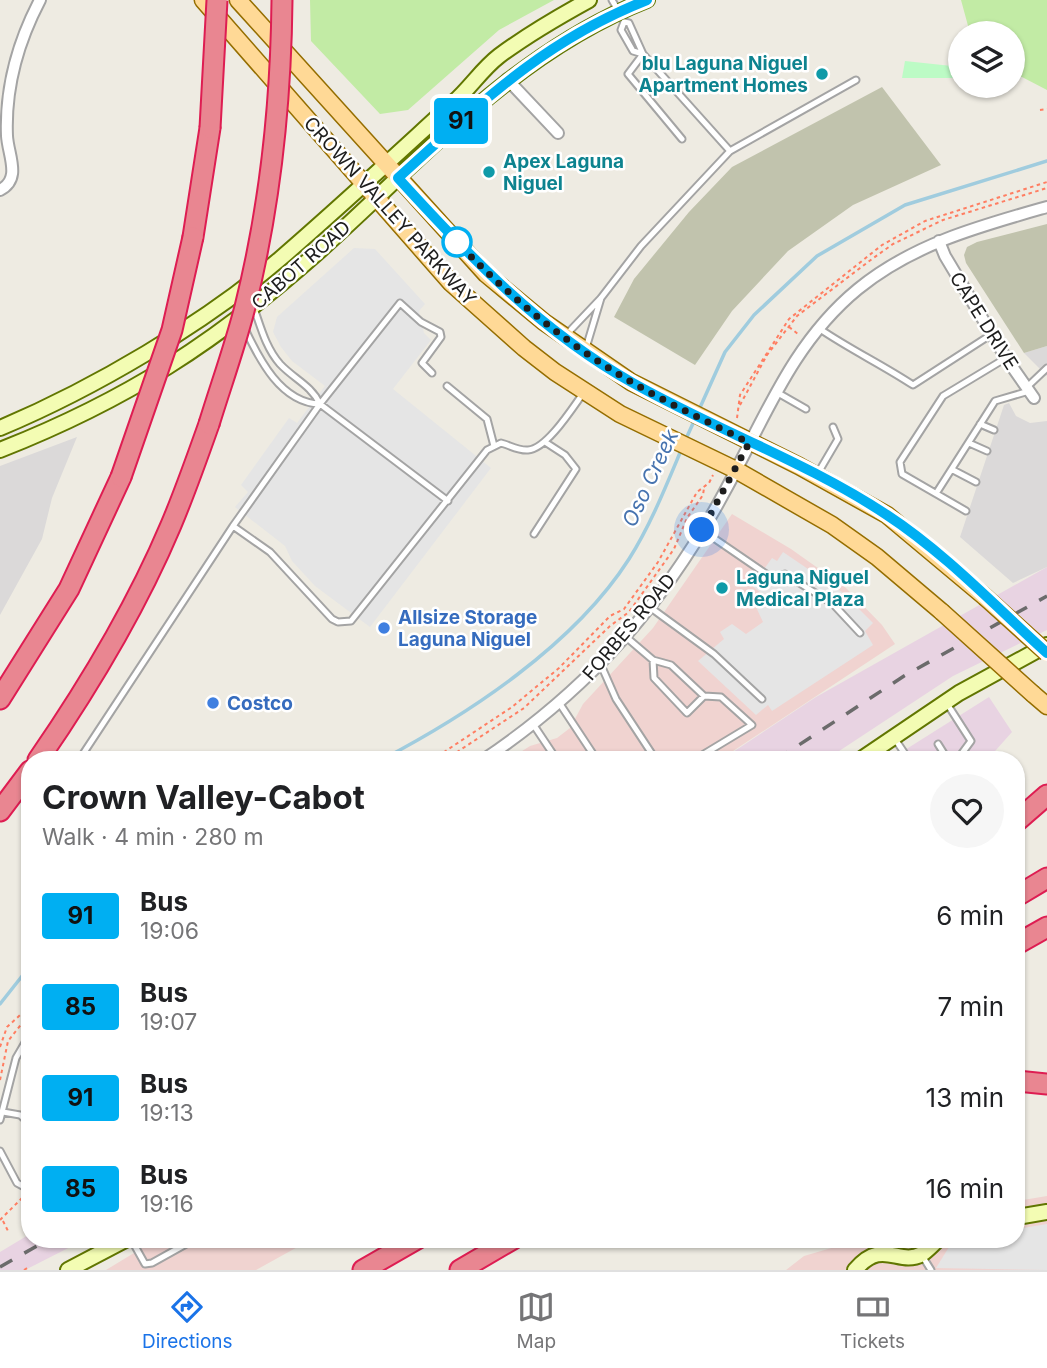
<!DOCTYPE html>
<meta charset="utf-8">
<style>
body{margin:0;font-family:Inter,sans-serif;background:#f6f6f6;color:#202124;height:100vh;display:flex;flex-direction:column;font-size:26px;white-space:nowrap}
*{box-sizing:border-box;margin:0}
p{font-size:23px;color:#757577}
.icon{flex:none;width:38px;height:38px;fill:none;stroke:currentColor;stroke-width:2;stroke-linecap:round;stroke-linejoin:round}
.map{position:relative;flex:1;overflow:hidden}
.sheet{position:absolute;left:21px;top:751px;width:1004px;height:497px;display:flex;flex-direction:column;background:#fff;border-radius:28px;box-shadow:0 2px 5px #0004}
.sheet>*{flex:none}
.badge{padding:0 14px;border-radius:5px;font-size:24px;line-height:46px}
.controls{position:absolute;left:948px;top:21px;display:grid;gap:14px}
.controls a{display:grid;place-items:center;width:77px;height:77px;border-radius:50%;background:#fff;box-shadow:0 2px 5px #0004;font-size:35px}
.you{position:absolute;width:35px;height:35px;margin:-18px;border:5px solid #fff;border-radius:50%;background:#1a73e8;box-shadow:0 0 0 10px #1a73e833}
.map>.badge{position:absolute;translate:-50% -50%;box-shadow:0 0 0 4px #fff}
.round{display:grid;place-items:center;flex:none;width:74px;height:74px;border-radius:37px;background:#f6f6f6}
.headline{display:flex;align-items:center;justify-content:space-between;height:119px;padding:0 21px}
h1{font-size:33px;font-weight:700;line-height:52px}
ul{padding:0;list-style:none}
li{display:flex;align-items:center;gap:21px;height:91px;padding:0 21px}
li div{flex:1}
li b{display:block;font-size:26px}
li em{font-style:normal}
li .badge{min-width:77px;font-weight:700;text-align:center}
.menu{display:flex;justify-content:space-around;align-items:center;height:98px;border-top:2px solid #e0e0e0;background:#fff;font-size:19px;color:#757577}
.menu a{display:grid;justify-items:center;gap:4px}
.menu .active{color:#1a73e8}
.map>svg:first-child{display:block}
</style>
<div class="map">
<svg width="1047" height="1270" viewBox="0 0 1047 1270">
<rect width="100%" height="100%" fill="#eeebe2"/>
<path fill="#dbd9d9" d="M1047 346V376L1024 353Z
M1009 403 1016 416 1030 423 1047 421V567L1013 583 960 537 1004 405Z
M77 437 52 498 42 539 0 615V466Z"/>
<path fill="#f0d3d0" d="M732 514 791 549 846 588 882 625 895 644 721 759 508 760 530 746 557 738 570 728 583 704 653 628Z
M1047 1196V1270H786L804 1256 862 1239H1017V1201Z
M157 1239H312L256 1270H106Z"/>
<path fill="#e8d3e2" d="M1047 567V630L953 676 827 759 721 760 816 697Z
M989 697 1012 732 988 759 889 760Z
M30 1234V1239H86L25 1270H0V1252Z"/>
<path fill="#c1c3ad" d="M882 87 941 165 853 205 788 251 732 311 695 365 614 317 634 279 689 212 732 167Z
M1047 224V346L1024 353 966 263 964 255 967 247 977 242Z"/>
<path fill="#c2eba5" d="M310 0H554L499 30 408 110 380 114 311 41Z
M961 0H1047V90L1022 77 1013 76V33H970Z"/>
<path fill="#bcfbc5" d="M905 61 961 67V78H902Z"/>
<path fill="#e5e5e5" d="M354 248 375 249 425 304 419 311 424 333 431 340 393 389 491 468 370 627 315 586 292 561 285 546 235 507 248 492 241 485 289 418 297 423 325 386 292 361 281 347 273 332 277 317Z
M783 552 842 592 873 623 865 631 873 645 772 711 768 705 756 715 698 661 724 639 720 632 732 624 746 634 763 622 756 607 769 599 752 586 772 558 777 561Z
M1047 1224V1270L936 1268 949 1247 968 1239H1017V1229Z"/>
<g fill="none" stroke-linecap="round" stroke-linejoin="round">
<path stroke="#a0ccde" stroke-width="3.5" d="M698 412 725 352 754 315 817 256 905 205 1047 161
M685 441 695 419
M381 760C469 714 574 645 629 559 651 524 666 486 682 448
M0 1004 30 966"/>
<defs>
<path id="lane" d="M612 0 619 12
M643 54 633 51 621 30 624 22 629 23 643 54 730 151
M643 54 628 74 682 139
M254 308C261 328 266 348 280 364 294 379 311 385 320 404L448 501
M245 329C259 359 281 403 320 404
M820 329C851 350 881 364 913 385L992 334
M565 336 601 298 641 246 730 151 856 80
M586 348 601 298
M447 386 487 419 494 446
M1026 388 1047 368
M778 393 806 409
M980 424 994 430
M969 443 987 451
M953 470 976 482
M818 473 838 439 833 427
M937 492 995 401 1029 391
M966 511 902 474 900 462 943 396 1006 358
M233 526 270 552 332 619 338 622 351 621 487 450 501 443C509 445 519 451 528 450 547 449 573 407 584 392
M702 530 772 578 785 574 833 604 860 633
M534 534 576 469 565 455 545 442
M651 608 714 654 762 699
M626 637 653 660 671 665 704 696 721 697 752 725 694 760
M653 660 654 678 687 713 704 696
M601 665 616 699 656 760
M946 702 971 741 957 760
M560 704 597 760
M533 724 557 760
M895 739 909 760
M938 744 948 760
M79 760 233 526 320 404 400 303 421 322 440 332 441 337 422 363 432 373
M3 1112 20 1115 30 1124
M0 1120 16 1058 30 1034
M0 1151 17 1183 30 1190
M131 1239 145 1264 152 1263 195 1239
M921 1254 931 1270"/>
<path id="street" d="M507 79 558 133
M0 190C22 179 8 155 7 136 5 88 18 42 40 0
M939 241 945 256 1006 358 1034 398
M483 760C589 689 665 603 725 491 765 418 792 343 858 289 913 244 980 226 1047 207"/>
<path id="secondary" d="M0 428C93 389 204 324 281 258 340 207 397 154 454 102 470 88 482 69 499 56 527 35 558 17 589 0
M0 450C127 400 215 343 317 253 421 160 515 52 647 0
M860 760 959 693 1047 645
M1017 1217 1047 1212
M68 1270 127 1239
M855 1270C883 1237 898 1267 922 1254 928 1250 934 1243 939 1239"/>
<path id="primary" d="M203 0 451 283 524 348 555 372 620 414 736 470 832 525 877 557 942 612
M238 0 486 274 544 322 631 382 799 466 887 515 985 597
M1033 694 1047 706"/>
<path id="highway" d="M193 237 210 128
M0 699 69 589 121 477
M38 760C89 686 136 608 171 525 185 492 197 458 209 424
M0 811 30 771
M1017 821 1047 795
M1017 896 1047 878
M1017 944 1047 927
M1017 1081 1047 1084
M363 1270 417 1239
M460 1270 513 1239"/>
</defs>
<use href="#lane" stroke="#a4a4a4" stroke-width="9"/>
<use href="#street" stroke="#a4a4a4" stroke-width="14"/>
<use href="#secondary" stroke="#617601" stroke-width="18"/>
<use href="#primary" stroke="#956e00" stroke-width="19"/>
<use href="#highway" stroke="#de1d52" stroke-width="23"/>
<path stroke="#ff7e62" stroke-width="2" stroke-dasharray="3.5 3.5" stroke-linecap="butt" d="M1040 110 1047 109
M789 327 798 334
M740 405 767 355 797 316 872 259 893 244 943 220 1047 188
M737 418 740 395 789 319 882 245 925 221 1047 182
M432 760 512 707 559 668 610 616 624 609 658 562 697 492 709 483 713 475
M445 760 524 708 610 626 629 612 674 549 687 518 703 495 704 488
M0 1047 7 1027 30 1006
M0 1080 8 1041 30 1013
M0 1220 23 1197
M3 1221 9 1233
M24 1270 29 1267"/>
<use href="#lane" stroke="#fff" stroke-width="5"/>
<use href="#street" stroke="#fff" stroke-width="10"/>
<use href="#secondary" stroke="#f3fcb3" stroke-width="14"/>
<use href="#primary" stroke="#ffd996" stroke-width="16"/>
<use href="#highway" stroke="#e98691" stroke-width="19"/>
<path stroke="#6b6b6b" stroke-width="3.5" stroke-dasharray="14 14" stroke-linecap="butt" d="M776 760 904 676 1047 596
M0 1267 49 1239"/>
<defs>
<path id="primary-bridge" d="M985 597 1047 653
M942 612 1033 694"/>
<path id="highway-bridge" d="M210 128 217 0
M209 424C221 385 235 346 245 307 270 207 281 103 282 0
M121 477 172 330 193 237"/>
</defs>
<use href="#primary-bridge" stroke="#956e00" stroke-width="19" stroke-linecap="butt"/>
<use href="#highway-bridge" stroke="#de1d52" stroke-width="23" stroke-linecap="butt"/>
<use href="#primary-bridge" stroke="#ffd996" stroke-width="16"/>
<use href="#highway-bridge" stroke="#e98691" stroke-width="19"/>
</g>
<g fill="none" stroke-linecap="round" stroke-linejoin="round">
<defs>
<path id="line" d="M647 0C541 42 480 104 398 178 469 256 540 331 633 383 716 430 807 462 887 515 945 553 995 606 1047 653"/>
</defs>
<use href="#line" stroke="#fff" stroke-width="16"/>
<use href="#line" stroke="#00aff2" stroke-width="10"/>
<path stroke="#1d1d1d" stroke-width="7" stroke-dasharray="0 12.6" d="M457 242 451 236C504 292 563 342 630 381 668 404 710 422 749 443L702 530"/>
</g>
<g fill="#0f9aa8" stroke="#fff" stroke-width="2.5">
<circle cx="822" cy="74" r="7"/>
<circle cx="489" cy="172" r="7"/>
<circle cx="722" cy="588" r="7"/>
</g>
<circle fill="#fff" stroke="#00aff2" stroke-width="3.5" cx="457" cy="242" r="14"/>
<g fill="#3f7fe0" stroke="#fff" stroke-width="2.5">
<circle cx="384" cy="628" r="7"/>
<circle cx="213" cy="703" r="7"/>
</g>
<g text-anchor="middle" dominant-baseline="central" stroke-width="5" stroke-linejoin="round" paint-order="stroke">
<g font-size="19" font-weight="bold" fill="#0d838f" stroke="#fff" text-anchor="start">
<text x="808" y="63" text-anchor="end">blu Laguna Niguel<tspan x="808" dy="22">Apartment Homes</tspan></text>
<text x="503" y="161">Apex Laguna<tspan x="503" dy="22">Niguel</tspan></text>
<text x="736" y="577">Laguna Niguel<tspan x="736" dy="22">Medical Plaza</tspan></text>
</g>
<g font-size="19" fill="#1d1d1d" stroke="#fff">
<text transform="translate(390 211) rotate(48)">CROWN VALLEY PARKWAY</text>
<text transform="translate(301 265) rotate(-41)">CABOT ROAD</text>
<text transform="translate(984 321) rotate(58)">CAPE DRIVE</text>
<text transform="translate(629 627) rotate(-50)">FORBES ROAD</text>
</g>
<g font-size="19" font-weight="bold" fill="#366cbe" stroke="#fff" text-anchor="start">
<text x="398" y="617">Allsize Storage<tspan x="398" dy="22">Laguna Niguel</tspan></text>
<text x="227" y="703">Costco</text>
</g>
<g font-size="21" font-style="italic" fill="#4673af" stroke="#fff">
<text transform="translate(650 478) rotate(-65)">Oso Creek</text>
</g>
</g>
</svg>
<div class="controls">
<a><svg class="icon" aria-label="layers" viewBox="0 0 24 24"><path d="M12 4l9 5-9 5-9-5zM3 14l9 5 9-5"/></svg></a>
</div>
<div class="you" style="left:702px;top:530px"></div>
<b class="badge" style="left:461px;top:121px;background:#00aff2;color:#111">91</b>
<section class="sheet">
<div class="headline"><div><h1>Crown Valley-Cabot</h1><p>Walk · 4 min · 280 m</p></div><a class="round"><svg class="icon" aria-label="heart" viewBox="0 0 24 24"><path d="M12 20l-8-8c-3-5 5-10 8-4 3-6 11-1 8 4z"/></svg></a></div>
<ul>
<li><span class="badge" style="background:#00aff2;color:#111">91</span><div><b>Bus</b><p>19:06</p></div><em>6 min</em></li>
<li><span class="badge" style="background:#00aff2;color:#111">85</span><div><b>Bus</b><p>19:07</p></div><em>7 min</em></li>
<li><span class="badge" style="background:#00aff2;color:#111">91</span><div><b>Bus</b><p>19:13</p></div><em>13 min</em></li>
<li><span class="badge" style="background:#00aff2;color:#111">85</span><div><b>Bus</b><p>19:16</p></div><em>16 min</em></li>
</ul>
</section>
</div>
<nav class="menu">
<a class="active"><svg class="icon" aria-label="directions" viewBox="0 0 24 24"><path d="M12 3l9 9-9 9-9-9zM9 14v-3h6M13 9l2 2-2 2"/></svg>Directions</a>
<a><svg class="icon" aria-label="map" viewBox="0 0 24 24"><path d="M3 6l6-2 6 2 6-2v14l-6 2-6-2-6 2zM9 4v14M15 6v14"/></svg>Map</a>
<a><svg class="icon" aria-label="tickets" viewBox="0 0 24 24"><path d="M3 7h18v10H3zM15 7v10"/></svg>Tickets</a>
</nav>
